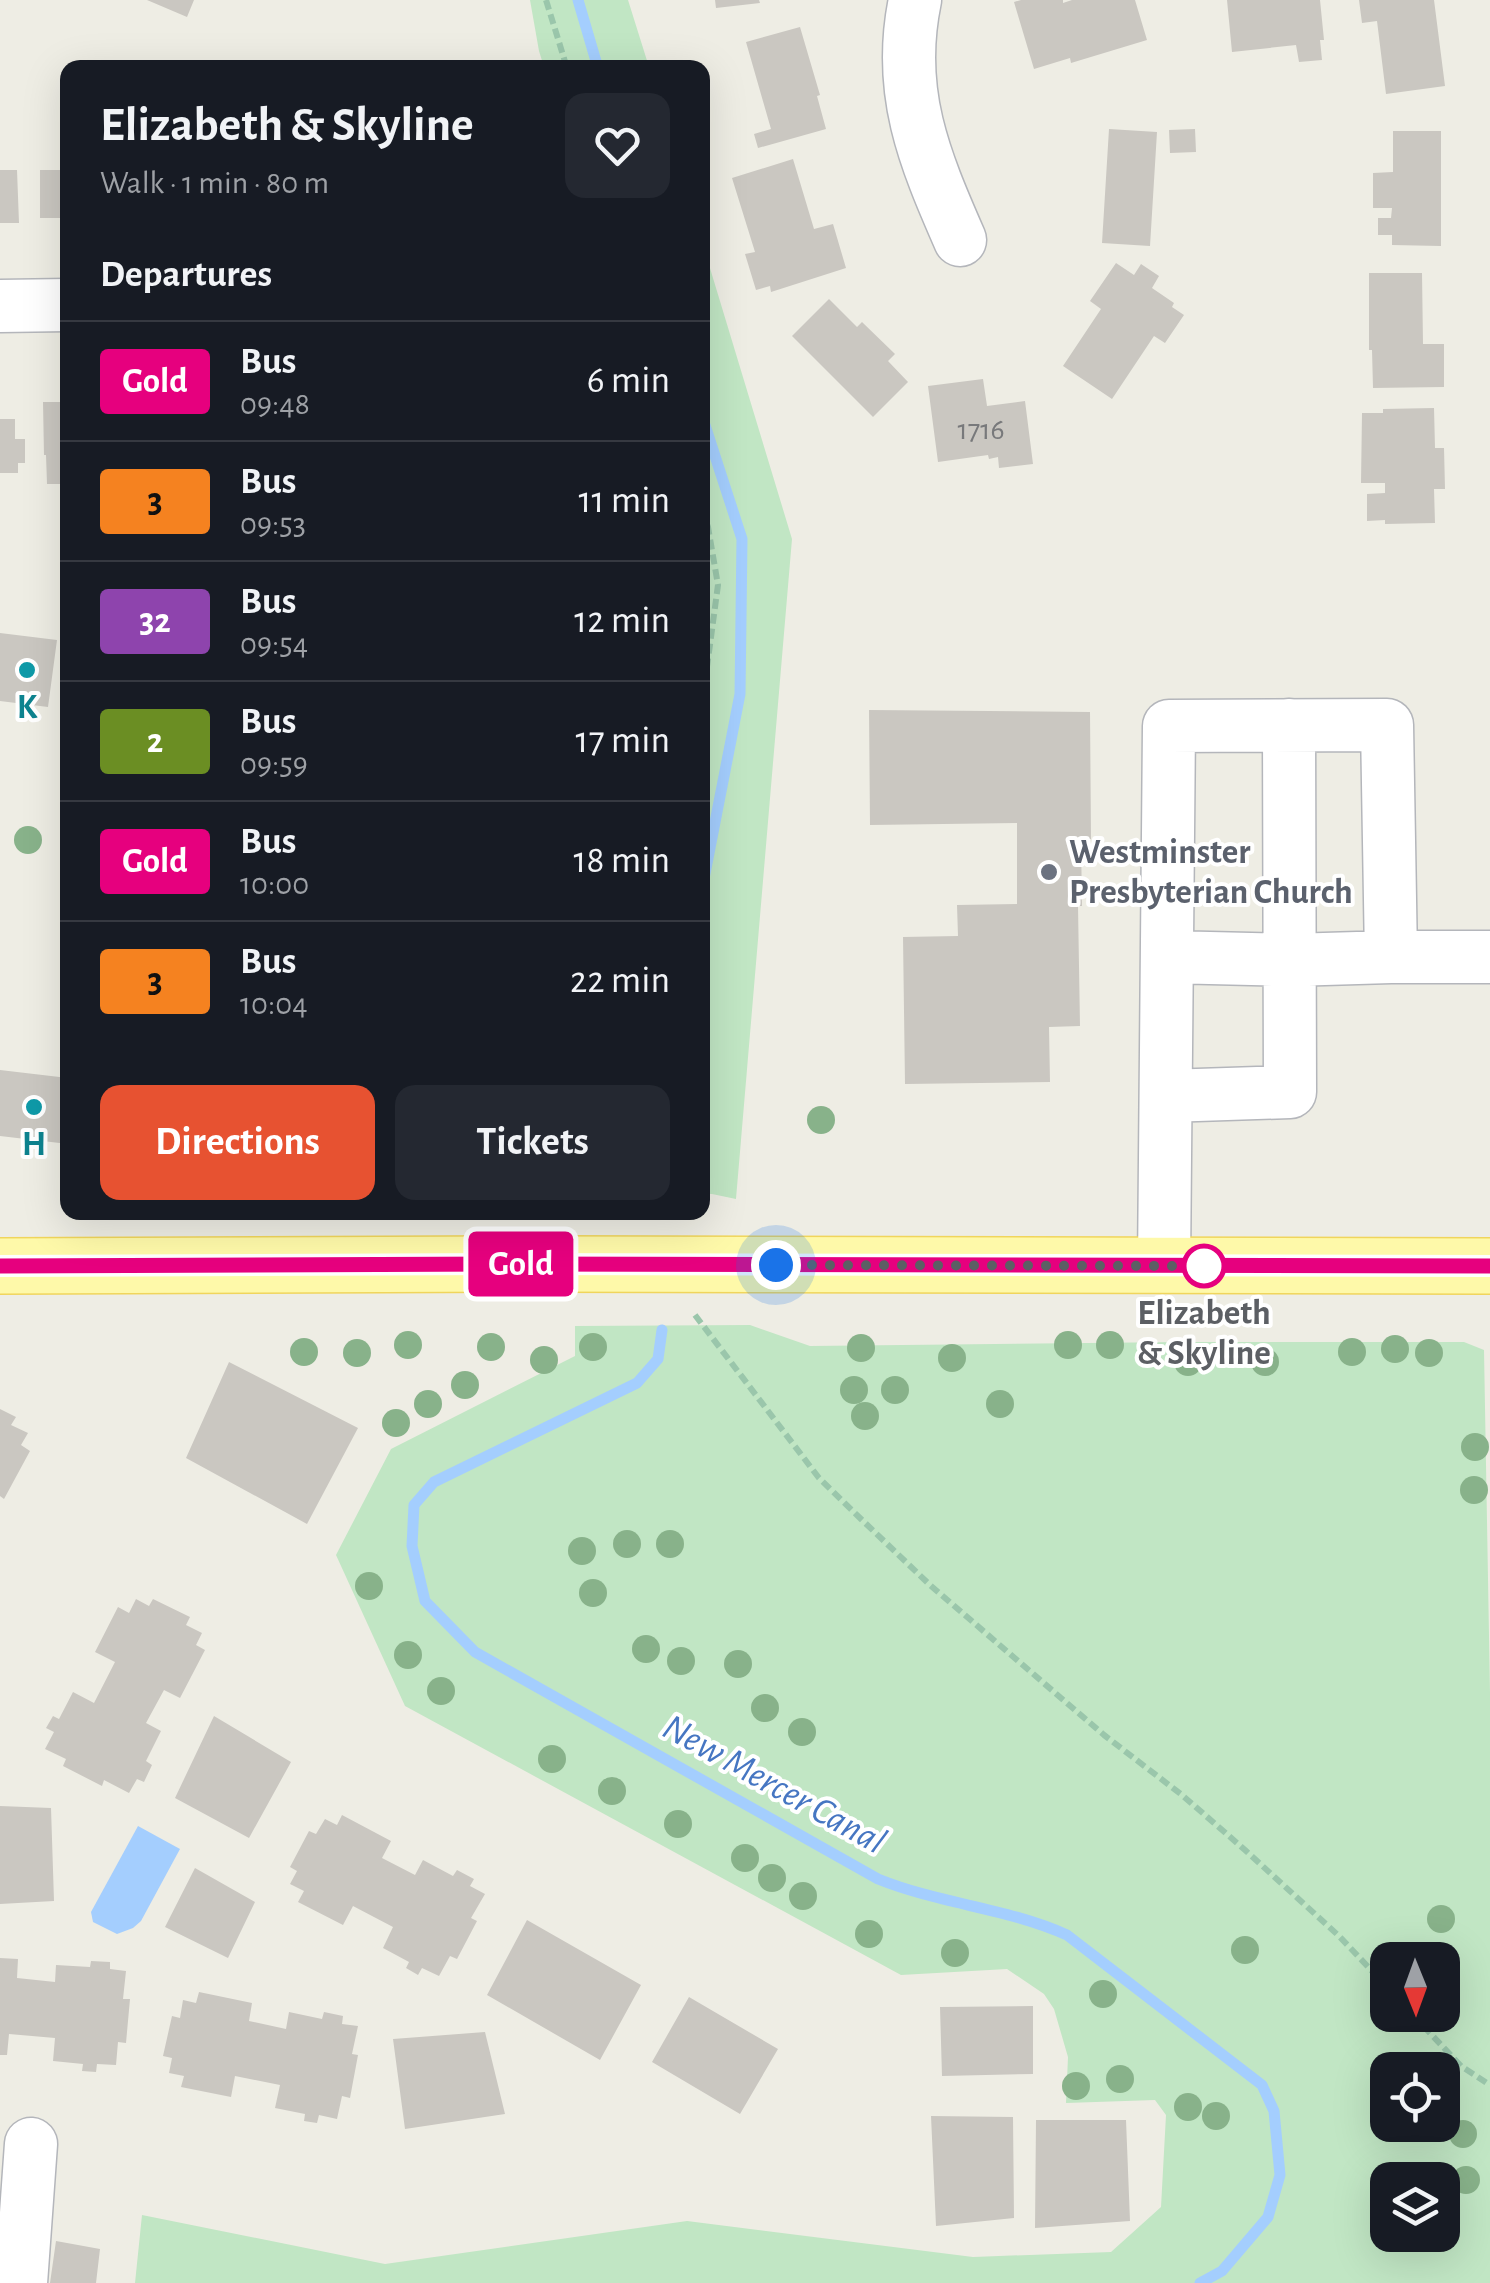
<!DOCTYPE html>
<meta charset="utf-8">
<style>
body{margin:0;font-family:"Alegreya Sans",sans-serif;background:#242831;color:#f1f3f6;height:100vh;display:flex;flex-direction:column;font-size:38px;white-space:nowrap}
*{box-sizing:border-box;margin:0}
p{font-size:32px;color:#9ea1a6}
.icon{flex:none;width:55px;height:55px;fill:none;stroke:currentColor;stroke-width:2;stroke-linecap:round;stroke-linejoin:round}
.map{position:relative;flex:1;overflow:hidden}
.sheet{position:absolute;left:60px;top:60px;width:650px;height:1160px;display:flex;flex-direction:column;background:#171b24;border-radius:20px;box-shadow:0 10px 40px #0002}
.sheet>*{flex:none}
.badge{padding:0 20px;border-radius:8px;font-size:35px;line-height:65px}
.needle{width:65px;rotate:179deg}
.fabs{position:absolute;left:1370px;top:1942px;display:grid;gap:20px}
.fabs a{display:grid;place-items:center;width:90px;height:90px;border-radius:20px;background:#171b24;box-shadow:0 10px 40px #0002;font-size:50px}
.you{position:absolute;width:50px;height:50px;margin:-25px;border:8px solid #fff;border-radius:50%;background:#1a73e8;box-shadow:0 0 0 15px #1a73e833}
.map>.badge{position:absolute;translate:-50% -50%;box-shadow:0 0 0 5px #fff}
h2{padding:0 40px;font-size:38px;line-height:90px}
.round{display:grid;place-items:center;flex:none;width:105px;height:105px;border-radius:20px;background:#242831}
.summary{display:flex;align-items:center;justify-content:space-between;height:170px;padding:0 40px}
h1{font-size:48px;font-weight:700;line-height:75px}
.action{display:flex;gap:20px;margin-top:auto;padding:20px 40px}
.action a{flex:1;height:115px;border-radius:20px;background:#e75231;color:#fff;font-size:40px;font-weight:700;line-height:115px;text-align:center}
.action a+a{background:#242831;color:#f1f3f6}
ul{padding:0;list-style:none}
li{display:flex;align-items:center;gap:30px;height:120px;padding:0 40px;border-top:2px solid #363941}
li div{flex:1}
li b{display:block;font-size:38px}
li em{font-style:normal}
li .badge{min-width:110px;font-weight:700;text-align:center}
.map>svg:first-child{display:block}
</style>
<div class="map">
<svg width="1490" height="2283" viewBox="0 0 1490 2283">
<rect width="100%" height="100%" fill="#eeede4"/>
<path fill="#c1e6c4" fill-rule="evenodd" d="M530 0H628L649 67H544L539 51Z
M703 245 792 539 736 1199 712 1194H702V592L709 543 702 523Z
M750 1325 810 1346 1181 1342H1464L1484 1350 1490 1693V2283H135L142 2215 385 2264 687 2221 973 2257 1111 2252 1161 2207 1166 2115 1155 2100 1066 2103 1068 2057 1054 2009 1044 1994 1007 1969 901 1975 405 1706 336 1555 391 1449 575 1356V1326ZM1442 1960V2015H1388V1960ZM1388 2070H1442V2125H1388ZM1388 2180H1442V2235H1388Z"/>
<path fill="#a4cefe" d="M138 1826 180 1849 141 1921 133 1928 117 1934 93 1922 91 1912Z"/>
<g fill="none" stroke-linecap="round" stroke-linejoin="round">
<path stroke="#a4cefe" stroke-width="11" d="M578 0 598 68
M702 416 742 539 740 694 702 889
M662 1330 658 1359 637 1383 434 1482 414 1505 412 1546 425 1601 475 1652 878 1879C940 1904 1007 1908 1067 1935L1262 2085 1274 2111 1280 2175 1268 2217 1222 2271 1200 2283"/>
</g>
<path fill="#cac7c1" d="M147 0H194L187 17Z
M715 0H759L760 3 716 8Z
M1021 0H1063V3L1072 0H1135L1147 40 1071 63 1070 58 1034 69 1014 2Z
M1227 0H1320L1324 40H1320L1322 60 1299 62 1296 45 1232 52Z
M1359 0H1434L1445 86 1386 94 1377 21 1362 23Z
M800 27 820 95 817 96 826 129 758 148 754 134 771 129 746 42Z
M1109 129 1157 132 1150 246 1102 243Z
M1195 129 1196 152 1170 153 1169 130Z
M1393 131H1441V246L1392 245V235H1378V218H1391L1392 208H1373V173L1393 172Z
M793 159 814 229 833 224 846 268 771 292 770 286 756 290 745 254 755 252 732 178Z
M0 170H17L19 223H0Z
M40 170H68V218H40Z
M1116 263 1134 275 1141 264 1159 276 1152 288 1174 303 1172 307 1184 315 1165 343 1154 336 1112 399 1063 366 1101 309 1090 301Z
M1369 273H1422L1423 344H1444V387L1373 388 1372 350H1369Z
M829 299 857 327 862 322 895 354 888 361 908 382 873 417 792 336Z
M983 379 987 406 1025 401 1033 464 999 468 998 457 989 459 988 455 938 462 928 386Z
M43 402H68V484H47L46 455H44Z
M1434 408 1435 448H1444L1445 489H1434L1435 523 1385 524V520L1367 521V494L1385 493V483H1361L1362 413H1383V409Z
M0 419H15V439H25V463H18V473H0Z
M0 633 57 640 48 707 0 701Z
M65 704H68V743L60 742Z
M869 710 1090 712 1091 839 1081 840 1082 906H1078L1080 1026 1049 1027 1050 1082 905 1084 903 937 958 936 957 905 1017 904V823L870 825Z
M0 1070 68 1078V1144L0 1136Z
M229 1362 358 1428 307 1524 186 1458Z
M0 1409 16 1417 11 1425 28 1433 21 1445 30 1451 4 1499 0 1496Z
M136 1599 149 1606 153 1599 190 1617 186 1625 202 1633 196 1645 205 1650 180 1698 164 1690 146 1723 161 1731 146 1761 152 1765 144 1782 137 1779 129 1793 104 1780 102 1786 63 1766 66 1759 45 1749 54 1732 46 1728 53 1716 59 1719 73 1692 94 1703 115 1662 95 1652 118 1607 129 1613Z
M214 1716 291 1762 249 1838 175 1798Z
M0 1806 51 1808 54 1901 0 1904Z
M342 1815 391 1841 382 1858 415 1875 423 1860 453 1876 457 1870 474 1879 470 1886 485 1894 471 1918 477 1921 457 1959 450 1956 439 1976 422 1968 418 1975 406 1968 409 1962 383 1948 393 1927 353 1906 343 1925 298 1902 304 1891 290 1884 297 1871 290 1867 309 1831 316 1834 325 1819 337 1825Z
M195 1868 255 1902 228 1958 165 1927Z
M527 1920 641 1985 600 2060 487 1995Z
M0 1958 18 1959 17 1978 55 1982 56 1965 90 1967 91 1961 110 1962V1969L126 1971 123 1999H130L126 2043 118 2042 116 2065 97 2064 96 2072 82 2071 83 2064 53 2061 55 2038 9 2034 7 2055H0Z
M199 1992 252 2003 249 2021 286 2029 289 2012 322 2019 324 2012 343 2016 342 2024 358 2026 352 2054 358 2055 350 2098 342 2096 337 2119 319 2115 317 2123 304 2121 305 2114 275 2108 280 2085 235 2076 231 2097 181 2087 184 2076 169 2073 172 2058 163 2056 172 2016 180 2018 183 2000 196 2003Z
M689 1997 778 2049 740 2114 652 2062Z
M1033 2006V2074L942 2076 940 2007Z
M485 2032 505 2114 405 2129 393 2039Z
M931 2116 1013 2117 1014 2218 936 2226Z
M1036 2120H1126L1130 2221 1035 2228Z
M56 2241 100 2249 96 2283H50Z"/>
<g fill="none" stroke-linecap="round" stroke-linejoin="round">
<defs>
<path id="minor" d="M915 0C896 91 924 158 960 240
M0 306 68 305
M1168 957 1291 960 1391 957
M1167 1096 1290 1092 1289 725
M1164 1266 1169 726 1387 725 1391 957H1490
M21 2283 31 2144"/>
<path id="major" d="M0 1266 543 1264 1490 1266"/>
</defs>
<use href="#minor" stroke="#b4b6bb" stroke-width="55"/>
<use href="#major" stroke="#f0d55c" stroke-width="58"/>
<path stroke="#9ac6ab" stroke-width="6" stroke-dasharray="10 5" stroke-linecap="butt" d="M546 0 567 68
M702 511 708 527 718 585 702 704
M695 1315 819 1478 861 1519 930 1585 1104 1735 1182 1795 1245 1850 1339 1936 1388 1988
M1413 2015 1461 2066 1490 2085"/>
<use href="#minor" stroke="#fff" stroke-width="52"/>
<use href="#major" stroke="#fef9a9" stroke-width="55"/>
</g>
<g fill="#88b28a">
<circle cx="28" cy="840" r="14"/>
<circle cx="821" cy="1120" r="14"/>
<circle cx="408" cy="1345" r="14"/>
<circle cx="1068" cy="1345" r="14"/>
<circle cx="1110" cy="1345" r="14"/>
<circle cx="491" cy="1347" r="14"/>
<circle cx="593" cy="1347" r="14"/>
<circle cx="861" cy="1348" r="14"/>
<circle cx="1395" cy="1349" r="14"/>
<circle cx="304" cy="1352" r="14"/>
<circle cx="1352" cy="1352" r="14"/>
<circle cx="357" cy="1353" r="14"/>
<circle cx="1429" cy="1353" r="14"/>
<circle cx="952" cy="1358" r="14"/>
<circle cx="544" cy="1360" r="14"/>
<circle cx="1188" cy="1362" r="14"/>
<circle cx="1265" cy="1362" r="14"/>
<circle cx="465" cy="1385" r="14"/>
<circle cx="854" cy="1390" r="14"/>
<circle cx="895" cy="1390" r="14"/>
<circle cx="428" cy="1404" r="14"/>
<circle cx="1000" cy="1404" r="14"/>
<circle cx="865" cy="1416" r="14"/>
<circle cx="396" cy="1423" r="14"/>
<circle cx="1475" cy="1447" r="14"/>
<circle cx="1474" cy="1490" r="14"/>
<circle cx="627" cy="1544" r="14"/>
<circle cx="670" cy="1544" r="14"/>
<circle cx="582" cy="1551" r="14"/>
<circle cx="369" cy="1586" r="14"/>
<circle cx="593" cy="1593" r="14"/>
<circle cx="646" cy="1649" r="14"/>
<circle cx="408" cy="1655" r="14"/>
<circle cx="681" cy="1661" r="14"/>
<circle cx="738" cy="1664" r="14"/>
<circle cx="441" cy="1691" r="14"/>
<circle cx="765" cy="1708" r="14"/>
<circle cx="802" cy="1732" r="14"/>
<circle cx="552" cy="1759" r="14"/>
<circle cx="612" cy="1791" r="14"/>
<circle cx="678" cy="1824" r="14"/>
<circle cx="745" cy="1858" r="14"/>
<circle cx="772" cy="1878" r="14"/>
<circle cx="803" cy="1896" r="14"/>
<circle cx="1441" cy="1919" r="14"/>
<circle cx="869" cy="1934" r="14"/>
<circle cx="1245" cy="1950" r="14"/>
<circle cx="955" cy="1953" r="14"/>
<circle cx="1103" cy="1994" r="14"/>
<circle cx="1120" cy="2079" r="14"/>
<circle cx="1076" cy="2086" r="14"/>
<circle cx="1188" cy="2107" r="14"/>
<circle cx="1216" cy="2116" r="14"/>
<circle cx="1463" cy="2134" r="14"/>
<circle cx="1466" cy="2180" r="14"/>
</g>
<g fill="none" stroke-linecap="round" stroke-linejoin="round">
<defs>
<path id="line" d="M0 1266 504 1264 1490 1266"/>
</defs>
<use href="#line" stroke="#fff" stroke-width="22"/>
<use href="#line" stroke="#e6007e" stroke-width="15"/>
<path stroke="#5c5f64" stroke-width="10" stroke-dasharray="0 18" d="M776 1265 1204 1266"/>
</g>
<g fill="#0f9aa8" stroke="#fff" stroke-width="4">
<circle cx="27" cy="670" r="10"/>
<circle cx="34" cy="1107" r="10"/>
</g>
<circle fill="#6b7280" stroke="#fff" stroke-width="4" cx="1049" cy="872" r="10"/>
<circle fill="#fff" stroke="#e6007e" stroke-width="5" cx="1204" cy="1266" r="20"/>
<g text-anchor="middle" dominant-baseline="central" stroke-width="8" stroke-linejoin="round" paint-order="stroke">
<g font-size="30" fill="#78797b">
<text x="981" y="430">1716</text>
</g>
<g font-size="35" font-weight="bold" fill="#0d838f" stroke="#fff">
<text x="27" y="707">K</text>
<text x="34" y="1144">H</text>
</g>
<g font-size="35" font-weight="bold" fill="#5b616d" stroke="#fff" text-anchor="start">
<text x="1069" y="852">Westminster<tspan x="1069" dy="40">Presbyterian Church</tspan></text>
</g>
<g font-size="35" font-weight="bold" fill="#5c5f64" stroke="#fff">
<text x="1204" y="1313">Elizabeth<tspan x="1204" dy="40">&amp; Skyline</tspan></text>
</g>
<g font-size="38" font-style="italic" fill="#4676c2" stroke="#fff">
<text transform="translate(774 1785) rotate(29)">New Mercer Canal</text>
</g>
</g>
</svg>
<div class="fabs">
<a><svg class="needle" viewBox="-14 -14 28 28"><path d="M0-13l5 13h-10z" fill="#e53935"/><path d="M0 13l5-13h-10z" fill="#9ea1a6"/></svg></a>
<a><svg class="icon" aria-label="locate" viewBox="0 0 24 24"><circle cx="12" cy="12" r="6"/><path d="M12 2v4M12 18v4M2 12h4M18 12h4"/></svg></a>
<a><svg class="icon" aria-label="layers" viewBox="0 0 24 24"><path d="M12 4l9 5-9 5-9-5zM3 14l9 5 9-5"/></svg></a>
</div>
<div class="you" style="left:776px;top:1265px"></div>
<b class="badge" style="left:521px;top:1264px;background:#e6007e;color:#fff">Gold</b>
<section class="sheet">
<div class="summary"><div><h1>Elizabeth &amp; Skyline</h1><p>Walk · 1 min · 80 m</p></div><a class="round"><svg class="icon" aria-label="heart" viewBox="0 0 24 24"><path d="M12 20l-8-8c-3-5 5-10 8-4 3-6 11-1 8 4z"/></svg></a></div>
<h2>Departures</h2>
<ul>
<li><span class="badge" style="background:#e6007e;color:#fff">Gold</span><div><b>Bus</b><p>09:48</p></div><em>6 min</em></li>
<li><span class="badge" style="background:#f58220;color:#111">3</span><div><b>Bus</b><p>09:53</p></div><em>11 min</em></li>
<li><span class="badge" style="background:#8e44ad;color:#fff">32</span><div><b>Bus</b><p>09:54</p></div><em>12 min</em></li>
<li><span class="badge" style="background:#6b8e23;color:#fff">2</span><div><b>Bus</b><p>09:59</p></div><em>17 min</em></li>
<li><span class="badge" style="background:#e6007e;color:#fff">Gold</span><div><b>Bus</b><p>10:00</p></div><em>18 min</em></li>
<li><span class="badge" style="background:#f58220;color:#111">3</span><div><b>Bus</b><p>10:04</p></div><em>22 min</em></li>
</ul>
<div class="action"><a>Directions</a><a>Tickets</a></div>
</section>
</div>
